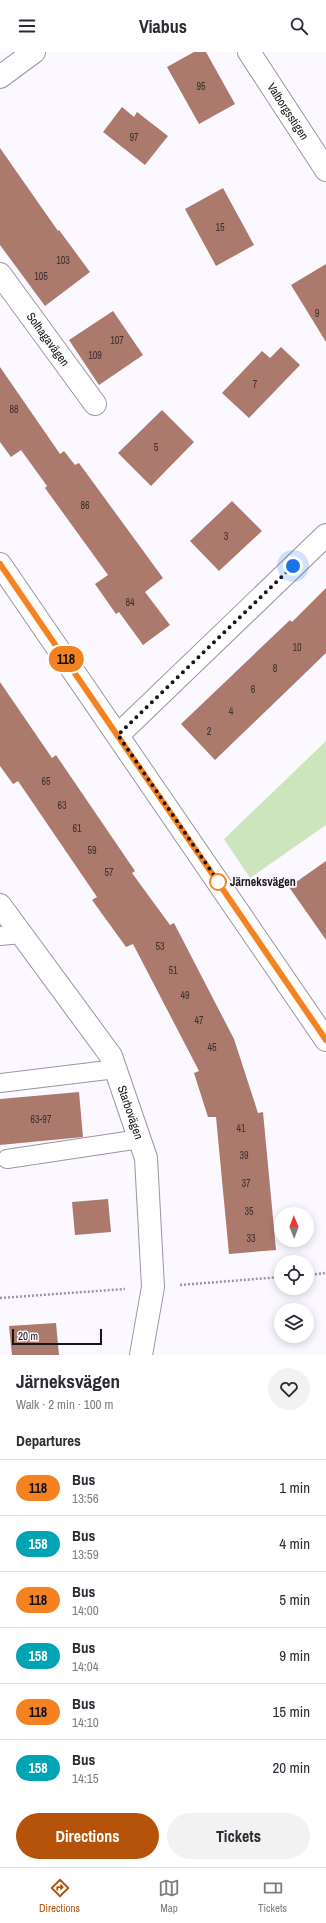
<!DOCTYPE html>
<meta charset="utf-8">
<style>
body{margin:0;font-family:"Archivo Narrow",sans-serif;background:#f2f2f3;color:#2b2b33;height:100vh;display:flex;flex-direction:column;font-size:15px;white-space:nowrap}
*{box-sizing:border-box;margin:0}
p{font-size:13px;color:#7c7c81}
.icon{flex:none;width:22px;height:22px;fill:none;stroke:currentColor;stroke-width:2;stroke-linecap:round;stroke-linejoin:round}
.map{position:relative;height:1303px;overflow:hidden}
.sheet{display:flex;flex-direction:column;background:#fff;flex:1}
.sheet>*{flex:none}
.badge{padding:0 8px;border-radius:13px;font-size:14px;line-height:26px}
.needle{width:26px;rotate:359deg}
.buttons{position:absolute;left:274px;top:1155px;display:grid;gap:8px}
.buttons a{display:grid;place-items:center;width:40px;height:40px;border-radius:50%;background:#fff;box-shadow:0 2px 10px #0003;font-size:20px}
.scale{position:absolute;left:12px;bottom:10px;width:90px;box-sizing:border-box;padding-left:4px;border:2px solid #171518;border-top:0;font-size:11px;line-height:14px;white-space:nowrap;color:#171518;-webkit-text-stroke:3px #fcf8ff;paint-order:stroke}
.you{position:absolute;width:20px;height:20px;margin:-10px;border:3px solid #fff;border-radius:50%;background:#1a73e8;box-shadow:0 0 0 6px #1a73e833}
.map>.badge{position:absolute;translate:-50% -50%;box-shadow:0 0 0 2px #fff}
h2{padding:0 16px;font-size:15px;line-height:36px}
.round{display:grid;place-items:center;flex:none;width:42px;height:42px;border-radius:21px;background:#f2f2f3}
.overview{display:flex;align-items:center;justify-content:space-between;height:68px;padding:0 16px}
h1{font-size:19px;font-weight:700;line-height:30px}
.action{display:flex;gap:8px;margin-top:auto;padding:8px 16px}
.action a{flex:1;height:46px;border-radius:24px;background:#b45309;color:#fff;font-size:16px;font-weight:700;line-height:46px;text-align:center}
.action a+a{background:#f2f2f3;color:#2b2b33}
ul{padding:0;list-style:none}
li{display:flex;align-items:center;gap:12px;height:56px;padding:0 16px;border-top:1px solid #e1e1e2}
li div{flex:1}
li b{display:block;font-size:15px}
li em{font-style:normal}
li .badge{min-width:44px;font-weight:700;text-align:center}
header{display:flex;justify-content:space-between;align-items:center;height:52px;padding:0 16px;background:#fff;font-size:18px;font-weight:700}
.tab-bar{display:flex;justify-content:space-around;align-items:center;height:56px;border-top:1px solid #e1e1e2;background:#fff;font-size:11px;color:#7c7c81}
.tab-bar a{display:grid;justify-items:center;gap:2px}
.tab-bar .on{color:#b45309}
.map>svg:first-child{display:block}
</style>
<header><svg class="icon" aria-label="menu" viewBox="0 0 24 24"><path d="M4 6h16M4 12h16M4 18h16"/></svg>Viabus<svg class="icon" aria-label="search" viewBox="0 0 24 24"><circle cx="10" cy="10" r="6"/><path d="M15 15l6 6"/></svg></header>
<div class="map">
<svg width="326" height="1303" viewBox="0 0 326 1303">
<rect width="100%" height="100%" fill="#fcf8ff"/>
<path fill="#cde5bd" d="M326 689V773L250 826 224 787Z"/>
<path fill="#ab7a6c" d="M194 0H206L235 52 199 72 167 15Z
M122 55 134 65 137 60 168 84 145 113 103 80Z
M0 96 58 179 59 178 90 220 45 254 0 193Z
M223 136 254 193 216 214 185 157Z
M326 212V290L291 233Z
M113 259 143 303 99 333 69 288Z
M281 295 300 313 249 366 222 341 262 299 270 306Z
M0 315 60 402 64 399 75 413 79 411 163 526 145 540 170 573 143 593 119 560 116 562 95 532 108 523 45 436 47 434 21 398 11 405 0 390Z
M162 358 194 390 151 434 118 401Z
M232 449 262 479 219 519 190 489Z
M326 536V601L215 708 181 672 290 568 292 570Z
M0 630 52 706 56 703 135 819 132 821 170 873 174 871 234 987 258 1061 263 1060 276 1198 229 1202 216 1065H208L194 1021 199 1019 133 892 126 895 92 848 97 845 18 729 13 732 0 714Z
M326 809V888L289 835Z
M79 1040 83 1085 0 1093V1047Z
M108 1147 111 1180 75 1183 72 1150Z
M56 1271 59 1303H12L9 1274Z"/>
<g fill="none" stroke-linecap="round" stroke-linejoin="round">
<defs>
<path id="service" d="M0 884 22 882
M0 1031 116 1017
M7 1107 140 1087"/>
<g id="minor">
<path id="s1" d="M249 0 326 118"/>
<path d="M0 25 34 0"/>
<path id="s2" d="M0 222 95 352"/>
<path d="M0 512 326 988"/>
<path d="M118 683 326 483"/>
<path id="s3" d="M0 853 111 1004 146 1106 153 1235 141 1303"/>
</g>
</defs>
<use href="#service" stroke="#9b95a0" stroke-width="20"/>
<use href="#minor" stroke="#9b95a0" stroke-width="24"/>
<path stroke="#99969b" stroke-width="2.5" stroke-dasharray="2 2" stroke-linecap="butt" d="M307 1223 326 1221
M180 1233 281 1225
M0 1246 125 1237"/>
<use href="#service" stroke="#fff" stroke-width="18"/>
<use href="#minor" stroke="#fff" stroke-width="22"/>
</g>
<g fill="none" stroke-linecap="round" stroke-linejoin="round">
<defs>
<path id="line" d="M0 512 326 988"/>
</defs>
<use href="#line" stroke="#fff" stroke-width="9"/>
<use href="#line" stroke="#f58220" stroke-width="6"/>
<path stroke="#171518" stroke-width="4" stroke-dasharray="0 7.2" d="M218 830 222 835 118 683 293 514"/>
</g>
<circle fill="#fff" stroke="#f58220" stroke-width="2" cx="218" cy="830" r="8"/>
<g text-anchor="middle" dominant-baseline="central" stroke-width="3.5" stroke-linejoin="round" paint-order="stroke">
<g font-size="10" fill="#3c2e2d">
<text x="201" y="34">95</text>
<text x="134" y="85">97</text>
<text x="220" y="175">15</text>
<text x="63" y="208">103</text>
<text x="41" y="224">105</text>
<text x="317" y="261">9</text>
<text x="117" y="288">107</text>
<text x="95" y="303">109</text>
<text x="255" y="332">7</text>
<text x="14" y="357">88</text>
<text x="156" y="395">5</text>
<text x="85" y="453">86</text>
<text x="226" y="484">3</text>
<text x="130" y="550">84</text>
<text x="297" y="595">10</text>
<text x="275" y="616">8</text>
<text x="253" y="637">6</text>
<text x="231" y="659">4</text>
<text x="209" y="679">2</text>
<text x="46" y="729">65</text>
<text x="62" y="753">63</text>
<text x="77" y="776">61</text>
<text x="92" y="798">59</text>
<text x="109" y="820">57</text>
<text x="160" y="894">53</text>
<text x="173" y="918">51</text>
<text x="185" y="943">49</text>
<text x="199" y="968">47</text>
<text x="212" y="995">45</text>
<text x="41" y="1067">63-97</text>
<text x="241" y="1076">41</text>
<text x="244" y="1103">39</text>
<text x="246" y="1131">37</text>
<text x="249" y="1159">35</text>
<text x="251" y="1186">33</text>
</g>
<g font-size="12" fill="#171518" stroke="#fcf8ff">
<text stroke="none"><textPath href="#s1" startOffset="71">Valborgsstigen</textPath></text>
<text stroke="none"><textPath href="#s2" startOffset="81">Solhagavägen</textPath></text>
<text stroke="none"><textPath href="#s3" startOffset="247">Starbovägen</textPath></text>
</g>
<g font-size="12" font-weight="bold" fill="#171518" stroke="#fcf8ff" text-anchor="start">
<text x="230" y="830">Järneksvägen</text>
</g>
</g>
</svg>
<div class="buttons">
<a><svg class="needle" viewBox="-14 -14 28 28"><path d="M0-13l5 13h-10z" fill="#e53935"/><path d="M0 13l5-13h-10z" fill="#7c7c81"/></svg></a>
<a><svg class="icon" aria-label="locate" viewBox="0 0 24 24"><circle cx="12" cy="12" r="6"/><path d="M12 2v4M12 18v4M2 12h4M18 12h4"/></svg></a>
<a><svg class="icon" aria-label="layers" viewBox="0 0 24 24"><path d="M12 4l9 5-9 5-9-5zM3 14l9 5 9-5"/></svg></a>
</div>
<div class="scale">20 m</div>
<div class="you" style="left:293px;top:514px"></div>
<b class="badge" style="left:66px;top:607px;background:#f58220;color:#111">118</b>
</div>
<section class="sheet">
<div class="overview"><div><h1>Järneksvägen</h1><p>Walk · 2 min · 100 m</p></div><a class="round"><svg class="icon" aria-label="heart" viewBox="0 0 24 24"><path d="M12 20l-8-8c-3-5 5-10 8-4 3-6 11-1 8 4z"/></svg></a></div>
<h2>Departures</h2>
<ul>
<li><span class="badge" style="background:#f58220;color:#111">118</span><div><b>Bus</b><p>13:56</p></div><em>1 min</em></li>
<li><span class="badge" style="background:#00a3b4;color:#fff">158</span><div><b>Bus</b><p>13:59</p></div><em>4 min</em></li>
<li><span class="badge" style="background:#f58220;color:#111">118</span><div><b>Bus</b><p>14:00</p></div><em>5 min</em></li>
<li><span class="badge" style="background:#00a3b4;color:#fff">158</span><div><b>Bus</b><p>14:04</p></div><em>9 min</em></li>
<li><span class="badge" style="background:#f58220;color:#111">118</span><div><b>Bus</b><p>14:10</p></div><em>15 min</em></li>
<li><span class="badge" style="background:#00a3b4;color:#fff">158</span><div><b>Bus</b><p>14:15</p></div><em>20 min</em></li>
</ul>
<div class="action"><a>Directions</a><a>Tickets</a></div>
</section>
<nav class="tab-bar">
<a class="on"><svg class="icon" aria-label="directions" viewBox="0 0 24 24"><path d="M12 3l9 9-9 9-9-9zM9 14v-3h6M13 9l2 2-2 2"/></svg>Directions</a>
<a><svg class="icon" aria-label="map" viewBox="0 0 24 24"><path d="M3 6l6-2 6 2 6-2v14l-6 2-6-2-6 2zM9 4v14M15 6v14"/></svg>Map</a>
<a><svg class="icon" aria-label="tickets" viewBox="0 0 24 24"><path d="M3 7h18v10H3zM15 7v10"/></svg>Tickets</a>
</nav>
